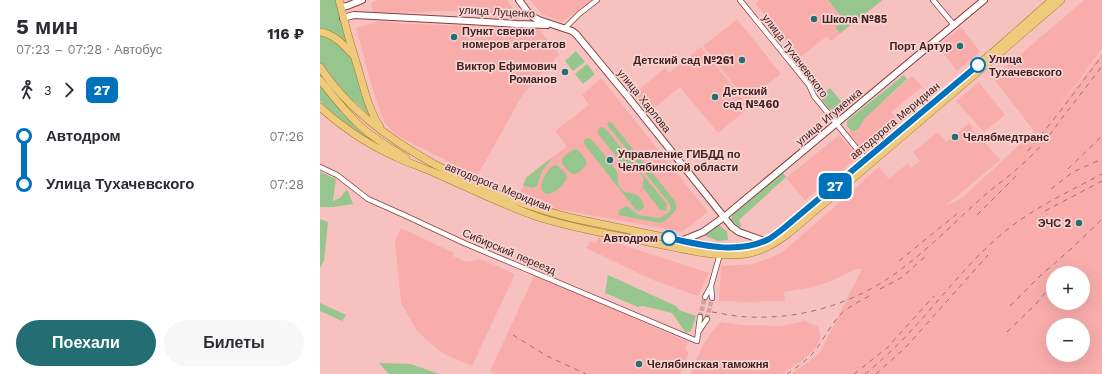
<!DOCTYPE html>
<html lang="ru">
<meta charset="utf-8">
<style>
body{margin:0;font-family:"Work Sans",sans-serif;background:#f7f7f7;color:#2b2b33;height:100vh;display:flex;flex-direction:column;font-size:15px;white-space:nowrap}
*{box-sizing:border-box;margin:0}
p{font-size:13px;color:#7c7c81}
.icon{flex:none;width:22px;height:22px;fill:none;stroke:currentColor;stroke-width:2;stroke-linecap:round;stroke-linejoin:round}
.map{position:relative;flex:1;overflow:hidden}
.sheet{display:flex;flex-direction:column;background:#fff;width:320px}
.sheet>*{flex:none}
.badge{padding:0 8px;border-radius:6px;font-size:14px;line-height:26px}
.fabs{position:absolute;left:726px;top:266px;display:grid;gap:8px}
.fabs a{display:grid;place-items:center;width:44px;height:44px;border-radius:50%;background:#fff;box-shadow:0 4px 16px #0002;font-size:20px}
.map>.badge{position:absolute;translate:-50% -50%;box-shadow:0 0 0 2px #fff}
.legs{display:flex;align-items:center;gap:6px;height:44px;padding:0 16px;font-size:13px}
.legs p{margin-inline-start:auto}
.summary{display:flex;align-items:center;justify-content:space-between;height:68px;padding:0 16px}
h1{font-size:22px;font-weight:700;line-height:30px}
.cta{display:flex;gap:8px;margin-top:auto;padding:8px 16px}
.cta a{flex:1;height:46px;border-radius:24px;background:#236e73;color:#fff;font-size:16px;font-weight:700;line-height:46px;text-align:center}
.cta a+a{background:#f7f7f7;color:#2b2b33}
ul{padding:0 16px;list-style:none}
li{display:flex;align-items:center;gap:14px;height:48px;font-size:15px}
li i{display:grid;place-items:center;width:6px;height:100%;margin:0 5px;background:currentColor}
li i::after{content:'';width:10px;height:10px;margin:-5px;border:3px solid;border-radius:50%;background:#fff}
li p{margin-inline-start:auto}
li:first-child i{background:linear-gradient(#0000 50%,currentColor 0)}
li:last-child i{background:linear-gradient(currentColor 50%,#0000 0)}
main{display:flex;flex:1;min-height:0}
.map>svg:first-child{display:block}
</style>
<main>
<section class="sheet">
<div class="summary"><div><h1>5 мин</h1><p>07:23 – 07:28 · Автобус</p></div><b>116 ₽</b></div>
<div class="legs"><svg class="icon" aria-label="walk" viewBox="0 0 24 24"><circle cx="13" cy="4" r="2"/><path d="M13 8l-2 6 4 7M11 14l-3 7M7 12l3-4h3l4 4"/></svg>3<svg class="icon" aria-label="forward" viewBox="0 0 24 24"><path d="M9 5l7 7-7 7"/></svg><b class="badge" style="background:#0072bc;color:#fff">27</b></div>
<ul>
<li><i style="color:#0072bc"></i><b>Автодром</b><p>07:26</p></li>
<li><i style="color:#0072bc"></i><b>Улица Тухачевского</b><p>07:28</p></li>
</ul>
<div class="cta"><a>Поехали</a><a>Билеты</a></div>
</section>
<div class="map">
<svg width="782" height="374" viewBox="0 0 782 374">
<rect width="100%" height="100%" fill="#f6c1bf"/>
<path fill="#f9adab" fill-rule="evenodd" d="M57 0H187L200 19 161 16 145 12 134 11H115L102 12 53 13 51 3Z
M210 0H272L242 22 222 14Z
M439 0H563L511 41 507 36 479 58 435 3Z
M764 0H782V49L733 115 782 53V374H471L499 354 542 269H536L509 282 489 288 464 292 465 301 427 302 399 301 401 266 433 264 450 258 462 252 496 223 559 167 569 179 588 163 591 168 600 161 593 152 618 132 626 142 630 139 629 137 631 136 635 133 636 134 649 123 653 128 652 129 655 133 656 132 680 160 625 206 642 198 714 131 673 78ZM733 273H763V303H733ZM733 325H763V355H733Z
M417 19 461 74 427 101 383 46Z
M60 21 74 23 219 29 239 54 203 94 157 176 76 135 64 122 53 90 36 28Z
M641 27 660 52 637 71 618 46Z
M381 47 430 107 398 133 360 87 328 113 313 94 345 68 349 73Z
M592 76 602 87 571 112 580 123 546 153 528 132Z
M281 78 388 212 362 232 238 209 199 195 207 177 247 146 235 131 269 105 262 95Z
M659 82 685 115 664 132 636 101Z
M519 135 538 157 485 200 466 178Z
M81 228 134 253 133 256 146 262 161 259 195 274 152 366 122 353 97 331 81 303 75 242Z
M279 237 389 273 378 296 333 280 266 248 270 241 276 243Z
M215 274 368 342 365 350 369 352 360 374H176L170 371Z
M485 321 498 327 501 336 495 349 483 360 462 374H370L382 347 391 333 400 322 423 325 461 326Z"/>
<path fill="#96c68d" d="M0 0H15L28 46 0 30Z
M508 0H562L520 33 515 27 524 20Z
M0 35C12 36 26 49 32 60L50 116 34 101 20 112 59 146C38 132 18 119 0 101Z
M256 51 265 62 253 71 245 61Z
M267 64 275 74 263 84 255 74Z
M584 75 587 79 544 119 539 128 534 131 531 130 527 126V122L529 119Z
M510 88 526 107 515 116 502 100 503 93Z
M289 122H291L355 201 356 204V210L345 221 339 223 299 215 298 213 300 210 306 206 310 208 318 215 339 218 343 216 349 212 351 208 349 203 288 126 287 124Z
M280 127 285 128 347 204V210L345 211 340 210 323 188 322 185 324 179 321 174 318 170 304 166 278 134V129Z
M266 138 271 139C279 149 289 159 296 170 300 176 296 183 300 188 304 193 309 192 314 194 321 196 329 209 319 211L316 210 264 144V141Z
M254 149 258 150C260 153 264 156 266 160 269 165 258 175 253 174 250 173 248 170 246 168 244 166 241 163 242 160 243 156 250 152 254 149Z
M230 159 231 160 222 171 217 186 212 188 203 185 207 177Z
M234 165C238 165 239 167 242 170 244 172 247 174 247 177 247 182 234 194 229 194 225 194 223 192 221 189 222 179 226 171 234 165Z
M462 171 466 177 419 220 421 226 419 227 411 220 413 215Z
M0 172 16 179 13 201 20 198 27 189 33 204 14 207H0Z
M0 219 8 222 4 261 0 268Z
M398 225 407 231 408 240 398 241 383 235 385 233Z
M288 275 356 306 359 310 376 316 371 331 366 333 352 313 323 306 318 307 285 293Z
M0 303 26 315 22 321 0 311Z
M59 363 91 364 119 374H69Z"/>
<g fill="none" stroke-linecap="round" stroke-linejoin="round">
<path stroke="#d2a19f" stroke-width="4.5" stroke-dasharray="4.5 2" stroke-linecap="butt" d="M380 317 385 297
M387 319 392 298"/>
<defs>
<path id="street" d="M420 0 489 85 494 96 546 160
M613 0 634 25
M245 28 259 14 277 0
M0 167 17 175 48 199 84 215 144 243 377 341 380 317
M391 286 392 298
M385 297 391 286 400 254
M379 331 387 319"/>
<path id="secondary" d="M199 0 207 11 213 17 219 20 252 31 256 34 308 97 412 227 419 232 444 241
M21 7 27 6 42 0
M23 18 34 15 149 21 197 24 227 25
M361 241 383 232 404 217 664 0"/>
<path id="primary" d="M19 0C25 25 32 50 40 75 45 93 50 112 60 127
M0 32C14 34 24 45 33 55
M0 67C50 144 166 196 252 218L382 245C404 248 429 250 449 239 454 236 459 232 464 228L672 53 732 0
M0 80C12 95 24 110 37 123 51 137 70 147 86 158
M0 107C22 127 49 145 76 157 88 163 102 167 115 173 149 188 183 205 218 217 255 229 295 235 333 243 363 249 395 258 426 254 443 251 456 243 469 233L661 69 741 0"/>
</defs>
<use href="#street" stroke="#893f40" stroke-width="6"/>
<use href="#secondary" stroke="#893f40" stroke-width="8"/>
<use href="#primary" stroke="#a97825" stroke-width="8"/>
<use href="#street" stroke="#fff" stroke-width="4.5"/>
<use href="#secondary" stroke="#fff" stroke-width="6"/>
<use href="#primary" stroke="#eeca7d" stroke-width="7"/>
<path stroke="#9c7271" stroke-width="1" stroke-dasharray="5 5" stroke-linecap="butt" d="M708 151 742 109 782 56
M748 169 782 136
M731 189 753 172 782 159
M725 211 782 181
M657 215 698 174
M579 261 638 213
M741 273 746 265
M560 289 581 278 608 254
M690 306 720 276 751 249 782 219
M392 312C400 313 408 315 416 316 473 322 530 306 576 273 605 252 630 227 656 203 673 187 692 175 709 158 723 145 734 129 745 114 758 98 770 82 782 66
M687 332 716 304 730 287
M193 335 227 356 266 374
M467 374C476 368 486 361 493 353 503 341 509 327 520 315 529 306 542 300 553 294
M534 374 567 348 614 296
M545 374C565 358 583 340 600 321 625 293 648 264 676 239 707 211 746 193 782 174
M556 374 586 347 668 255"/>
</g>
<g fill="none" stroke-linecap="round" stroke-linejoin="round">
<defs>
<path id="line-1" d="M349 238C381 245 418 255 449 239 454 236 459 232 464 228L658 65"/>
</defs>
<use href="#line-1" stroke="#fff" stroke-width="9"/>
<use href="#line-1" stroke="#0072bc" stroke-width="6"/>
</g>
<g fill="#236e73" stroke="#f7d3d1" stroke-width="1.5">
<circle cx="494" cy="19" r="4"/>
<circle cx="134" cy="37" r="4"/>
<circle cx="640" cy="46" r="4"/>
<circle cx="422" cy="60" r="4"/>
<circle cx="245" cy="72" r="4"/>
<circle cx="395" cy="97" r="4"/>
<circle cx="635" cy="137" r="4"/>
<circle cx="290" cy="160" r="4"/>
<circle cx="759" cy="223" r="4"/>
<circle cx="319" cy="364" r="4"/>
</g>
<g fill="#fff" stroke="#0072bc" stroke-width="2">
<circle cx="658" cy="65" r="7"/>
<circle cx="349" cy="238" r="7"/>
</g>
<g text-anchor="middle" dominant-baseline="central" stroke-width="3.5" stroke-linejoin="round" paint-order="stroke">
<g font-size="11" fill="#402020" stroke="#f7d3d1">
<text transform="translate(177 12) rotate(3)">улица Луценко</text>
<text transform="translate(475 56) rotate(53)">улица Тухачевского</text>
<text transform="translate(324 101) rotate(51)">улица Харлова</text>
<text transform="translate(509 117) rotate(-40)">улица Игуменка</text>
<text transform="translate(575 121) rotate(-40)">автодорога Меридиан</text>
<text transform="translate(178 187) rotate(22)">автодорога Меридиан</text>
<text transform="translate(189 252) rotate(23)">Сибирский переезд</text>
</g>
<g font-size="11" font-weight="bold" fill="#402020" stroke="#f7d3d1" text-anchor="start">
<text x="502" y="19">Школа №85</text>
<text x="142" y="31">Пункт сверки<tspan x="142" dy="13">номеров агрегатов</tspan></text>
<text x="632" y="46" text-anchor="end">Порт Артур</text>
<text x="414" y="60" text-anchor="end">Детский сад №261</text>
<text x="237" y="66" text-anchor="end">Виктор Ефимович<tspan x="237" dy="13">Романов</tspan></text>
<text x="403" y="91">Детский<tspan x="403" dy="13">сад №460</tspan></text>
<text x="643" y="137">Челябмедтранс</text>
<text x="298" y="154">Управление ГИБДД по<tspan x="298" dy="13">Челябинской области</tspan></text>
<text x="751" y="223" text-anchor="end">ЭЧС 2</text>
<text x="327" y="364">Челябинская таможня</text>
</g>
<g font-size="11" font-weight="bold" fill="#402020" stroke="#f7d3d1" text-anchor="start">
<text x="669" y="59">Улица<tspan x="669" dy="13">Тухачевского</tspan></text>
<text x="338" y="238" text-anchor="end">Автодром</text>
</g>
</g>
</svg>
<div class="fabs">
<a>+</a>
<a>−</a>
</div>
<b class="badge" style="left:515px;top:186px;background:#0072bc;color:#fff">27</b>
</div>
</main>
